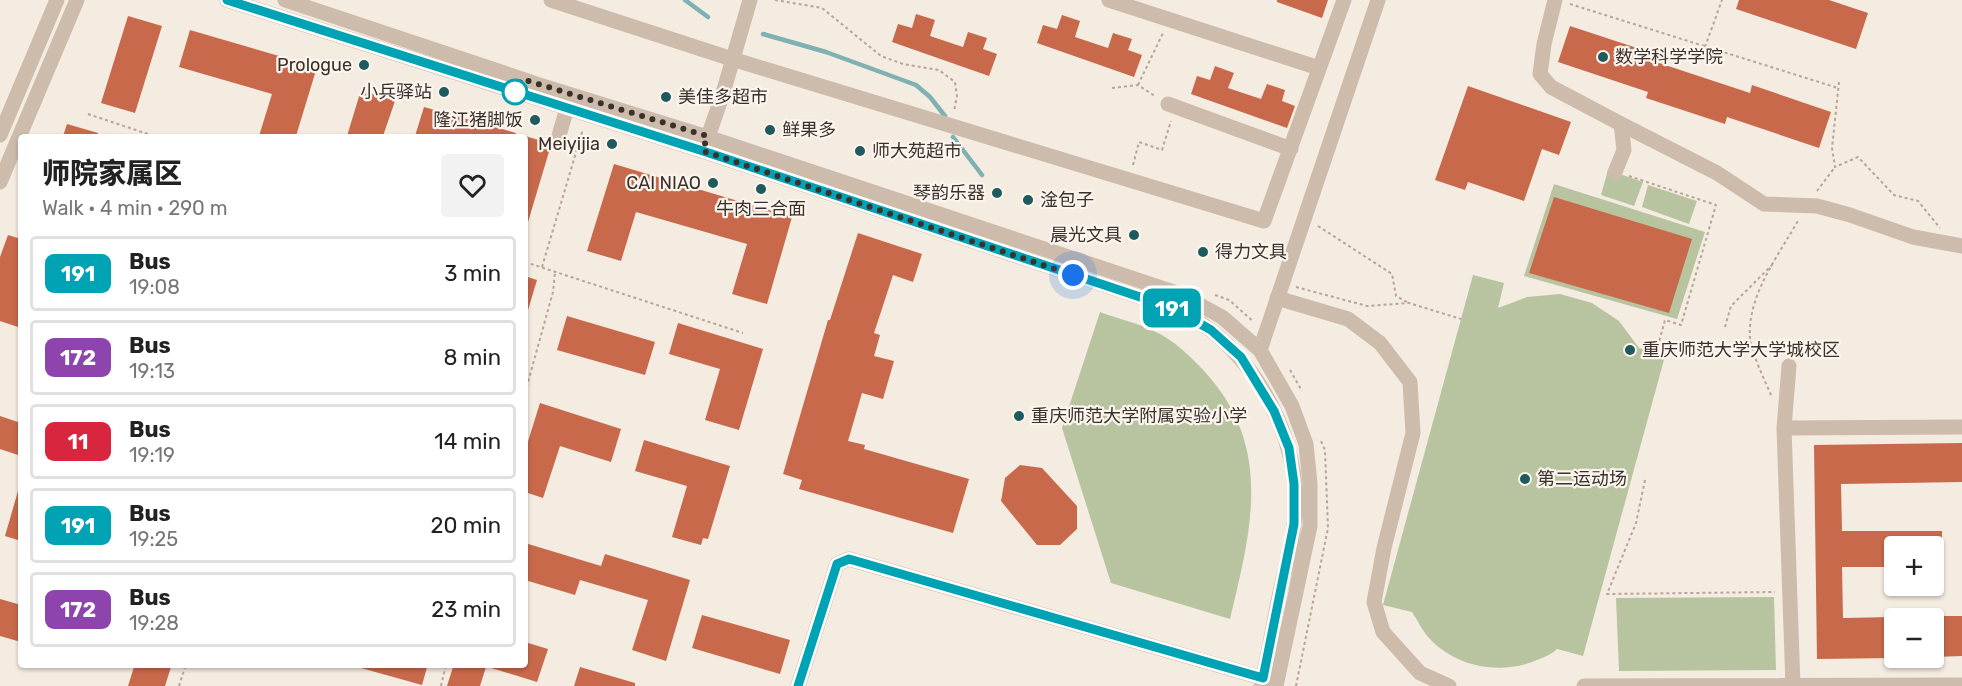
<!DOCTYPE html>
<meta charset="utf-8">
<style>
body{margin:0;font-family:Rubik,"Noto Sans SC",sans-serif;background:#f2f2f2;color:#222;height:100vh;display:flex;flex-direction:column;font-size:22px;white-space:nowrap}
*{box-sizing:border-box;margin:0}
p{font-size:20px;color:#767676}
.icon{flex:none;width:33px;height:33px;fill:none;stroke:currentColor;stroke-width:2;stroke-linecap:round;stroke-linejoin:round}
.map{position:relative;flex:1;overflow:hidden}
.details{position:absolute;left:18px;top:134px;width:510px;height:534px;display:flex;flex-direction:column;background:#fff;border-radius:6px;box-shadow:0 2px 4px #0004}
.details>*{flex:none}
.badge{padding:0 12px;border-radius:9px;font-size:21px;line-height:39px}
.tools{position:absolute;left:1884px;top:536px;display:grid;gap:12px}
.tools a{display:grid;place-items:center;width:60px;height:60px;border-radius:6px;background:#fff;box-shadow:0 2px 4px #0004;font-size:30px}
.you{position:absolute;width:30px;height:30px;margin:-15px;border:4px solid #fff;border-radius:50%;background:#1a73e8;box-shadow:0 0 0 9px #1a73e833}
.map>.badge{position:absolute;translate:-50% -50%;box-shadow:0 0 0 3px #fff}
.round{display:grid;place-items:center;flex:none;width:63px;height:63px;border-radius:6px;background:#f2f2f2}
.overview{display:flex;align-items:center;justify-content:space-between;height:102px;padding:0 24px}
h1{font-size:28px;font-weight:800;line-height:45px}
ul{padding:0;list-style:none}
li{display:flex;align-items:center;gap:18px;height:75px;margin:0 12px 9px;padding:0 12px;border:3px solid #e0e0e0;border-radius:6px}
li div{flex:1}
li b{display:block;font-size:22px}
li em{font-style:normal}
li .badge{min-width:66px;font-weight:700;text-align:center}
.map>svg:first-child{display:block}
</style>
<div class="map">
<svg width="1962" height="686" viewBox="0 0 1962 686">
<rect width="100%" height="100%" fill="#f4ebe1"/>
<path fill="#b8c4a0" d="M1608 170 1643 182 1634 206 1601 195Z
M1554 184 1705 232 1677 319 1524 276Z
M1648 185 1697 201 1689 224 1642 207Z
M1473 275 1504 283 1498 308 1527 297 1560 294 1592 303 1619 321 1639 348 1665 356 1583 656 1557 649C1552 654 1545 657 1537 660 1502 675 1457 668 1430 639 1423 632 1418 621 1412 612L1383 605Z
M1100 312C1118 319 1138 323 1156 332 1174 340 1192 358 1205 372 1274 448 1251 530 1230 619L1111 583 1062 428Z
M1774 597 1776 670 1619 671 1616 598Z"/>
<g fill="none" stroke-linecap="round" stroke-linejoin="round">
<path stroke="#7fb0b2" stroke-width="4.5" d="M685 0 708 17
M763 34 826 52 916 85 930 97 945 116
M953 137 982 175"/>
</g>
<path fill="#c8694b" d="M1277 0H1328L1322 18 1277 2Z
M1739 0H1829L1868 13 1856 49 1736 9Z
M916 14 935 20 930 36 963 47 968 32 987 38 983 49 997 54 989 76 892 42 898 24 912 28Z
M1062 15 1080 21 1075 37 1108 48 1113 33 1132 39 1128 50 1142 55 1134 77 1037 43 1043 25 1057 29Z
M128 16 162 26 135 113 101 103Z
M1570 26 1649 52 1647 59 1750 93 1752 85 1831 112 1819 148 1727 117 1725 124 1646 98 1648 92 1558 62Z
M190 30 317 67 296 136H259L272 94 179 67Z
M1215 66 1234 73 1228 88 1261 99 1267 84 1285 90 1282 101 1295 106 1287 128 1191 94 1197 76 1210 80Z
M1468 86 1571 122 1559 155 1542 149 1524 201 1468 182 1465 190 1435 180Z
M361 90 395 101 383 136H347Z
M424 107 516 133 515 136H415Z
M67 124 98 133 97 136H63Z
M525 136 549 143 551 145 528 222 525 221Z
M614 164 792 217 767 304 732 294 747 244 636 212 621 261 587 251Z
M1554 197 1692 239 1669 313 1529 273Z
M858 233 922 254 913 282 893 275 874 333 880 335 874 356 894 361 883 399 862 393 848 441 865 445 864 449 969 479 953 533 799 489 802 480 783 474 828 320H830Z
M8 235 21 239V328L0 321V257Z
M525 276 537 280 528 310H525Z
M567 316 655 342 645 375 557 350Z
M678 323 763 349 739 430 705 420 720 369 669 354Z
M540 403 621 429 611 462 560 446 543 498 525 492V451Z
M0 416 21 423V456L0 449Z
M644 440 730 466 708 539 703 538 701 545 672 537 687 486 635 471Z
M1962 443V482L1841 484 1842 531H1942V546H1894V567H1842L1843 618 1894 617V658L1817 659 1814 445Z
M1020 465 1042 468 1077 506V529L1060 545H1037L1001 501 1005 478Z
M18 491 21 492V541L5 536Z
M525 543 601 566 605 554 690 580 666 661 632 650 648 600 580 580 575 595 525 580Z
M0 599 21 605V642L0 636Z
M702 615 790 640 780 674 692 648Z
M1934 616H1962V656L1934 657Z
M525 642 548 649 537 682 488 667 489 664H525Z
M135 664H172L165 686H128Z
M361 664H428L422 685 361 668Z
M454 664H487L480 686H447Z
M580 667 635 683V686H574Z"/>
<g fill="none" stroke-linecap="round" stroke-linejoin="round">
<path stroke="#b9a596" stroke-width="2" stroke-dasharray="3 3" stroke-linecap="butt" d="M775 0 822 8 881 56 903 64 939 70 955 82 957 96 954 111
M1570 4 1838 88
M1705 47 1722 0
M1839 82 1832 148 1835 167 1858 157 1894 195 1918 201 1940 228
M1138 85 1163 33
M1112 88 1138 85 1155 96
M88 114 154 136
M1133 165 1139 142 1162 150 1171 121
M1629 176 1716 205 1681 325 1665 320 1656 353
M1817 191 1835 167
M1318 226 1392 274 1396 296 1407 302
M525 262 743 333
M542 267 583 129
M1296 287 1367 306 1409 303 1461 319
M1215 295 1229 300 1254 322
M1725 327 1731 306 1772 265
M1290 370 1302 391
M525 393 553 292 555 272
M1771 395C1765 381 1751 352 1750 338 1747 295 1779 255 1799 219
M1645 480 1636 523 1607 594 1775 592
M179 686 186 664
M441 686 446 664
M1296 686 1328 528 1325 450 1321 441"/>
<path stroke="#cdbbac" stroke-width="15" d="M227 0 703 151 1173 308C1186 315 1201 322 1212 331 1268 377 1303 453 1294 525 1291 549 1284 573 1279 597 1273 626 1268 657 1261 686
M285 0 543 86 707 137 1180 294 1222 317 1260 350 1292 406 1306 444 1310 484V526L1276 686
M551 0 732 59 1264 221 1344 0
M1109 0 1319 68
M1555 0 1544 44 1540 74 1551 87 1621 124 1624 150 1615 172
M1168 104 1291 149
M1621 124 1717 173 1764 204 1817 206 1850 215 1913 237 1962 246
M0 135 57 0
M558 139 567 108
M705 146 723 93 750 0
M0 182 77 0
M1277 298 1348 319 1380 343 1410 382 1413 433 1384 548 1374 602 1383 632 1420 673 1449 686
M1260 350 1378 0
M1784 428 1789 366
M798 686 837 564 849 559 1273 681
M1584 686 1962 685
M1793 686 1784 428 1962 427"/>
</g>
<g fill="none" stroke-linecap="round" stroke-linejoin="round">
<defs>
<path id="line" d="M227 0 703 151 1173 308 1211 330 1241 357 1274 411 1289 448 1294 484V524L1263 678 849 559 837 564 798 686"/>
</defs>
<use href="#line" stroke="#fff" stroke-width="14"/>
<use href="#line" stroke="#00a3b4" stroke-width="9"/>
<path stroke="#3b302b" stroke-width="6" stroke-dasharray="0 10.8" d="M515 92 522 79 707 136 703 151 1073 275"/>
</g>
<g fill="#1f5a5e" stroke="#fbf5ee" stroke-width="2">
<circle cx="1603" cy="57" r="6"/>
<circle cx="364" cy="65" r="6"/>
<circle cx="444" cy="92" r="6"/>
<circle cx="666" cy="97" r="6"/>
<circle cx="535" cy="120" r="6"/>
<circle cx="770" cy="130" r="6"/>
<circle cx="612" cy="144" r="6"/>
<circle cx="860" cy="151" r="6"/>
<circle cx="713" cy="183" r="6"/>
<circle cx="761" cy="189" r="6"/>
<circle cx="997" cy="193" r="6"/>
<circle cx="1028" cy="200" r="6"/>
<circle cx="1134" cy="235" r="6"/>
<circle cx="1203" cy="252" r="6"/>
<circle cx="1630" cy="350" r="6"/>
<circle cx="1019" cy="416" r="6"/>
<circle cx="1525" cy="479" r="6"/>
</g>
<circle fill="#fff" stroke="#00a3b4" stroke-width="3" cx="515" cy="92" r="12"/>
<g text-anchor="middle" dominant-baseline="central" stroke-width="4.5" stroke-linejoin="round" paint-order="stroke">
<g font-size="18" fill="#3b302b" stroke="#fbf5ee" text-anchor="start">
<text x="1615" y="57">数学科学学院</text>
<text x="352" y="65" text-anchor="end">Prologue</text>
<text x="432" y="92" text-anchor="end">小兵驿站</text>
<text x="678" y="97">美佳多超市</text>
<text x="523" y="120" text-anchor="end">隆江猪脚饭</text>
<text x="782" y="130">鲜果多</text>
<text x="600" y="144" text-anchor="end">Meiyijia</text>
<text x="872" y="151">师大苑超市</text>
<text x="701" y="183" text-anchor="end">CAI NIAO</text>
<text x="985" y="193" text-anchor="end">琴韵乐器</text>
<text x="1040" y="200">淦包子</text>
<text x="761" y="209" text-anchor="middle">牛肉三合面</text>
<text x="1122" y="235" text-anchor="end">晨光文具</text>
<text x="1215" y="252">得力文具</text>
<text x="1642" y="350">重庆师范大学大学城校区</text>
<text x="1031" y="416">重庆师范大学附属实验小学</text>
<text x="1537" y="479">第二运动场</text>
</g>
</g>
</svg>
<div class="tools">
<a>+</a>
<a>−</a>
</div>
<div class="you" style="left:1073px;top:275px"></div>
<b class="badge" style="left:1172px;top:308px;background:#00a3b4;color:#fff">191</b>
<section class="details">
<div class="overview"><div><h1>师院家属区</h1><p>Walk · 4 min · 290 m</p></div><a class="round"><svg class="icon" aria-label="heart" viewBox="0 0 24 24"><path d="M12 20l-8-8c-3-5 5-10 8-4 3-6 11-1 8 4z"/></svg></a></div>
<ul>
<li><span class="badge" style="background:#00a3b4;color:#fff">191</span><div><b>Bus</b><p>19:08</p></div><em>3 min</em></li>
<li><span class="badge" style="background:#8e44ad;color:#fff">172</span><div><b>Bus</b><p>19:13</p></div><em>8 min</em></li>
<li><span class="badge" style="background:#d7263d;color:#fff">11</span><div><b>Bus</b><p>19:19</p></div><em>14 min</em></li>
<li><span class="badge" style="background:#00a3b4;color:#fff">191</span><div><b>Bus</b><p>19:25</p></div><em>20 min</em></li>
<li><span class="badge" style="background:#8e44ad;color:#fff">172</span><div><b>Bus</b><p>19:28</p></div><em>23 min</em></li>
</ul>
</section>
</div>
